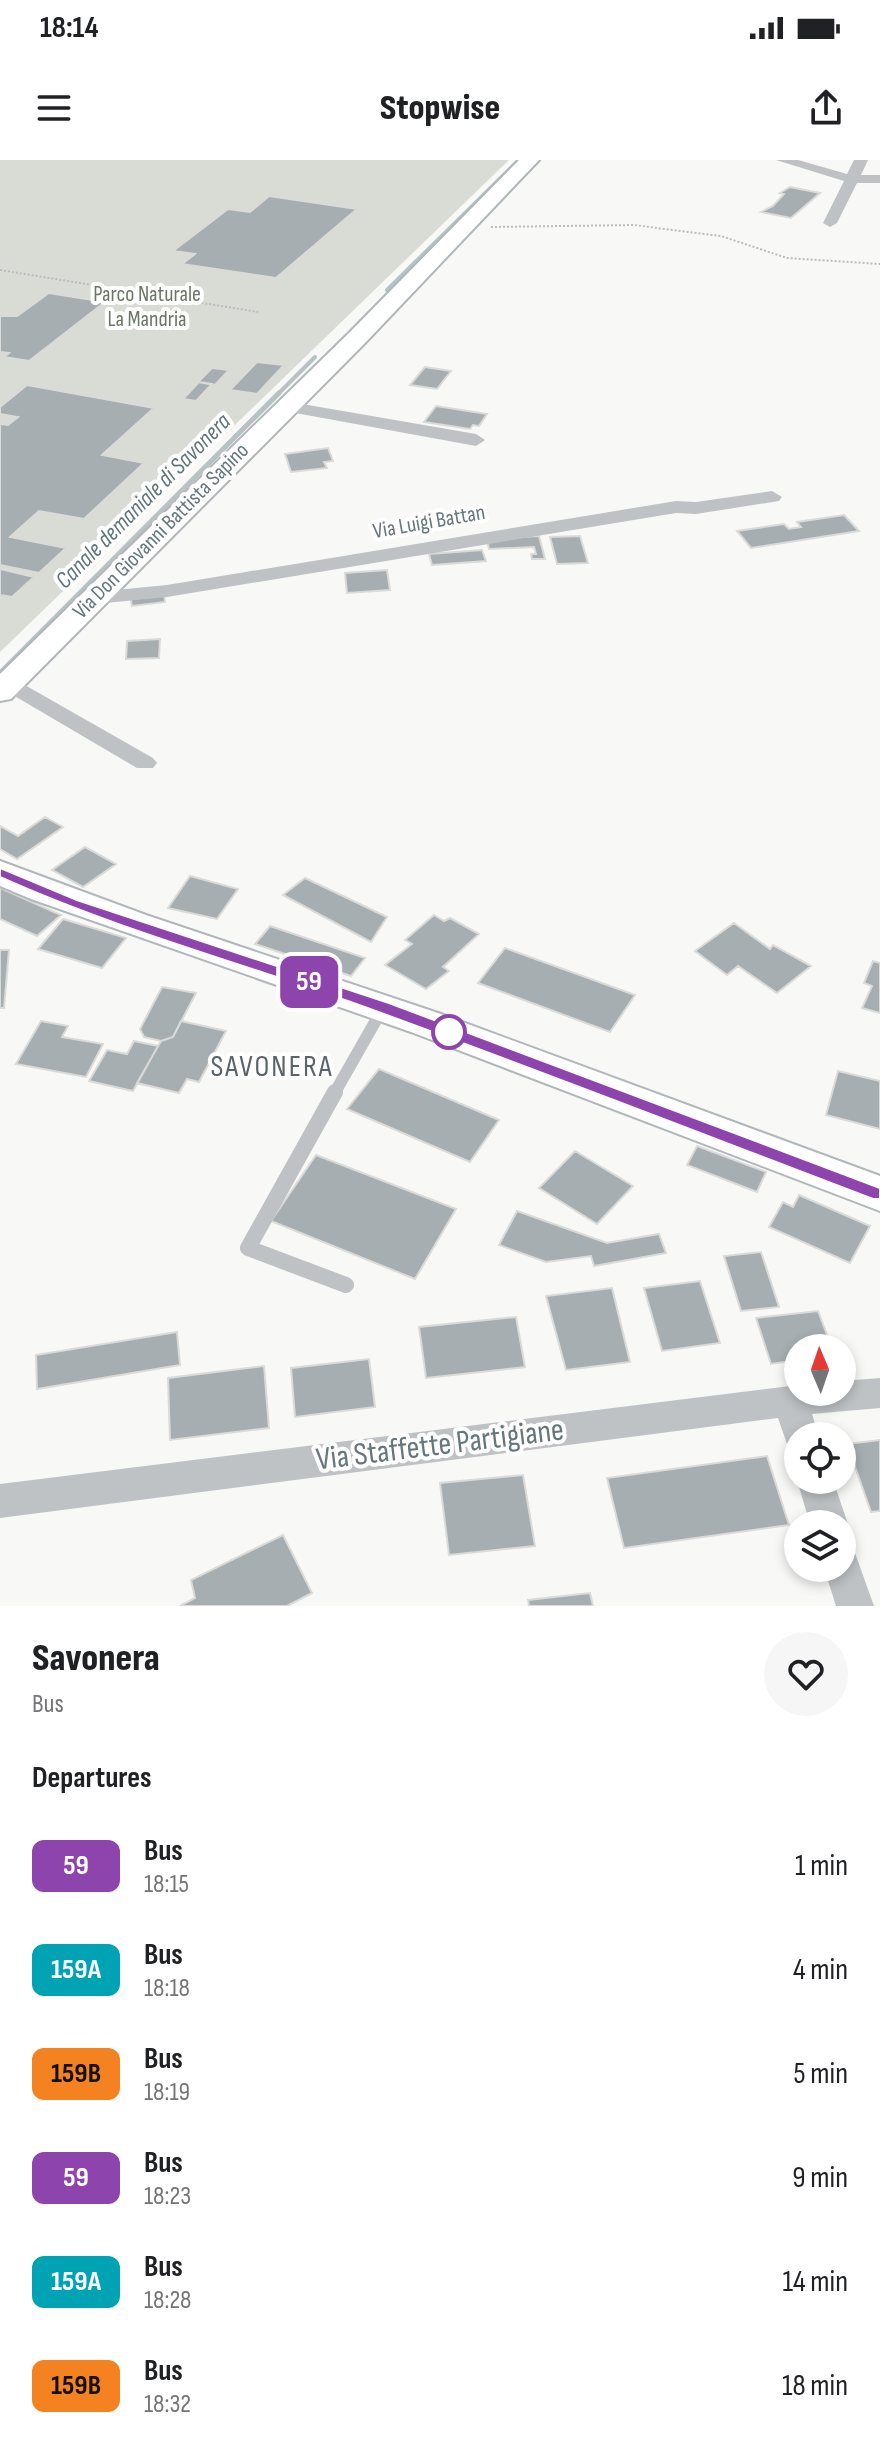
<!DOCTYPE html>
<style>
body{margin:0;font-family:"Sofia Sans Condensed",sans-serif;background:#f6f6f6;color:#202124;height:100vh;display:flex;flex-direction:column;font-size:30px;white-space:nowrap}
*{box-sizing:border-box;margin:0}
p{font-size:26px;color:#757577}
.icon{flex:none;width:44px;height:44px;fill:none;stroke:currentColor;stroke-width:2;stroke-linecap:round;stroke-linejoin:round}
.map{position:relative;height:1446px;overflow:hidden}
.side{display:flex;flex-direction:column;background:#fff;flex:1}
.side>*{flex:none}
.badge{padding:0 16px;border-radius:12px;font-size:28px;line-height:52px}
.needle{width:52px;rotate:358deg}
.fabs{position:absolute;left:784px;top:1174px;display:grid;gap:16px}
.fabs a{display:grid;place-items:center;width:72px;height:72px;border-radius:50%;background:#fff;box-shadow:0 4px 12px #0003;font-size:40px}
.map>.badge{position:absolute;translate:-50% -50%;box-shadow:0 0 0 4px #fff}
h2{padding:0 32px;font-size:30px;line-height:72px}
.round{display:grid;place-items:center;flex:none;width:84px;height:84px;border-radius:42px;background:#f6f6f6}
.summary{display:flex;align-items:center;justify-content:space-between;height:136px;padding:0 32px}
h1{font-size:38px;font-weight:800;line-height:60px}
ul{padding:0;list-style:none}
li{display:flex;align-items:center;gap:24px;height:104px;padding:0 32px}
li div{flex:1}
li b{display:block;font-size:30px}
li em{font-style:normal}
li .badge{min-width:88px;font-weight:700;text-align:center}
.status{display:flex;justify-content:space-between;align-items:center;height:56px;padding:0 40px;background:#fff;direction:ltr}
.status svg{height:22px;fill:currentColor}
header{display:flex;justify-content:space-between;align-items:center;height:104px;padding:0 32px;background:#fff;font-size:36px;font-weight:800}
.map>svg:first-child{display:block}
</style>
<div class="status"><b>18:14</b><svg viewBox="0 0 49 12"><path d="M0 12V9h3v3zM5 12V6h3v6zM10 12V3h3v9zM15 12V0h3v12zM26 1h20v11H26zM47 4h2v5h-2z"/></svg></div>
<header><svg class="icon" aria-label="menu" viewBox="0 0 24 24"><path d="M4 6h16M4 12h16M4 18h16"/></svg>Stopwise<svg class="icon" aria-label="share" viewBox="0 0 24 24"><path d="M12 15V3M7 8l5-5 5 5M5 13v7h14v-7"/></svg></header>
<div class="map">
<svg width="880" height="1446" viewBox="0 0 880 1446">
<rect width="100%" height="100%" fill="#f8f8f6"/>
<path fill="#d9dcd5" d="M0 0H509L0 492Z"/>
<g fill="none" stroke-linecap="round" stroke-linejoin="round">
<path stroke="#b6c2c4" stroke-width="4" d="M387 130 519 0
M277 235 315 197"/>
<path stroke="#b6c2c4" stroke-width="5" d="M0 513 279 233"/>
</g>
<path fill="#a6aeb2" stroke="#dadad8" stroke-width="2" d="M790 27 820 33 791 58 761 52 773 46 784 34 780 33Z
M269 36 357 49 276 118 182 104 195 94 173 91 228 49 250 52Z
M49 133 105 142 29 201 4 197 9 193 0 192V156H17Z
M257 202 284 205 257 234 230 230Z
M425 207 451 211 437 229 410 225Z
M212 208 229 210 215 225 198 222Z
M199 222 212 224 196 241 183 239Z
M27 225 154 248 102 295 144 303 84 359 39 351 10 377 66 388 39 413 0 405V264L8 265 18 257 0 254V247Z
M436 246 487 254 479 266 473 265 470 269 424 262Z
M328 288 333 301 324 302 327 308 291 312 285 294Z
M844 355 859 371 751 388 737 371 784 364 789 369 801 367 797 362Z
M539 376 545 399H532L531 394H536L534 387 489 389 487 379Z
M580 376 588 403 557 404 550 377Z
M482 390 486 401 432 405 429 394Z
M0 409 34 417 12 437 0 435Z
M387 410 390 430 347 433 345 413Z
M164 433 165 442 132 446 130 436Z
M160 479 159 498 126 499 127 481Z
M45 657 63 667 17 699 0 689V666L18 676Z
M85 687 116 704 83 727 52 710Z
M190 716 238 729 217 759 168 748Z
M305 718 387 757 371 782 283 735Z
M0 728 61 755 37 776 0 759Z
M434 755 444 761 450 758 479 774 443 807 449 811 426 829 385 805 412 784 405 780Z
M63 759 126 778 102 808 38 789Z
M734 763 770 789 773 785 811 806 777 833 738 806 727 815 695 791Z
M270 766 365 798 351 816 255 784Z
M505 788 635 835 610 872 478 823Z
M0 790H9L4 848H0Z
M873 801 880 803V853L862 848 872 826 864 823Z
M162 827 196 833 173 877 161 881 144 877 140 869Z
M41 861 68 866 62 877 103 884 86 917 16 904Z
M181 861 226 871 199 922 187 919 179 933 137 923 161 881 173 877Z
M134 881 158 886 133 931 89 921 107 890 127 894Z
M379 909 499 960 470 1002 347 949Z
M838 911 880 921V969L826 955Z
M697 986 766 1012 757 1032 687 1005Z
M575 991 633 1026 597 1064 539 1028Z
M316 995 456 1049 415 1119 271 1061Z
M799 1035 870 1066 850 1103 769 1067 783 1042 793 1047Z
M517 1051 607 1083 659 1074 666 1093 594 1106 591 1096 546 1102 499 1085Z
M761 1092 779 1147 741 1151 724 1096Z
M700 1121 720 1183 662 1191 644 1128Z
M612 1128 630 1202 566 1210 546 1136Z
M818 1151 832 1188H798V1200L771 1204 756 1158Z
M516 1157 525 1207 426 1218 419 1167Z
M177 1172 180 1205 37 1229 36 1195Z
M369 1199 375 1247 295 1257 291 1208Z
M264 1206 269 1268 170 1280 168 1218Z
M880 1280V1351L871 1352 847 1284Z
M767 1296 789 1365 624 1388 607 1318Z
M523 1315 535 1386 449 1395 440 1323Z
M283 1375 312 1433 287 1446H180L195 1438 191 1420Z
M590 1433 593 1446H529L528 1440Z"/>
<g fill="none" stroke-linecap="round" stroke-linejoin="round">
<defs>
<path id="secondary" d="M519 0H539L365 183 11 539 0 541V514L349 173Z
M0 701 146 755 438 853 880 1016V1051L411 872 31 739 0 726Z"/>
</defs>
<use href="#secondary" stroke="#b0b7ba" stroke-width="4"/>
<path stroke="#b8bcbe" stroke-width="2" stroke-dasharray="2 2" stroke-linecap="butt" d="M491 67 634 65 721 76 787 98 880 104
M0 110 258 152"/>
<path stroke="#bec2c5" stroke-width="12" d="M334 934 383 848"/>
<path stroke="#bec2c5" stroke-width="16" d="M335 932 248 1088 346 1125"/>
<path fill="#bec2c5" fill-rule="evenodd" d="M776 0H798L847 14 854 0H868L861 15H880V23H857L837 63 830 67 823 63 844 21Z
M285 241 476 274 485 280 476 286 279 250 276 246 279 242Z
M772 331 782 337 779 341 696 354 676 353 167 437 95 444 84 438 95 432 167 425 676 341 696 342Z
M9 516 153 598 157 603 153 608H137L1 528 0 520Z
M880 1218V1248L812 1254 819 1276H798V1291L788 1287 778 1258 0 1358V1324L790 1226 798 1225V1232H842V1221Z
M798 1317V1320H833L848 1364 842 1376V1364H810L797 1320Z
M842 1388 855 1393 874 1446H836L824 1408H842Z"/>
<use href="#secondary" fill="#fff" fill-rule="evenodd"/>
</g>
<path fill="#8e44ad" stroke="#fff" stroke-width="2" d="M0 708 77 740 389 843 880 1028V1039H873C702 974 531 907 359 845 237 802 113 768 0 717Z"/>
<circle fill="#fff" stroke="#8e44ad" stroke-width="4" cx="449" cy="872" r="16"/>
<g text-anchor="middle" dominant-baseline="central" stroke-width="8" stroke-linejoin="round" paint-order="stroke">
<g font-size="22" fill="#6a7665" stroke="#fff">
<text x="147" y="134">Parco Naturale<tspan x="147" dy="25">La Mandria</tspan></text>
</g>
<g font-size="22" fill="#66767d" stroke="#fff">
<text transform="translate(429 362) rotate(-10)">Via Luigi Battan</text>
<text transform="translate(161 371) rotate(-45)">Via Don Giovanni Battista Sapino</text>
</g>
<g font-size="24" font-style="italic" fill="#617578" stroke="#fff">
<text transform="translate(143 341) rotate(-45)">Canale demaniale di Savonera</text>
</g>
<g font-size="30" letter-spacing="2" fill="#586469" stroke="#fff">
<text x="272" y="907">SAVONERA</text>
</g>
<g font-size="32" fill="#66767d" stroke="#fff">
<text transform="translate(440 1285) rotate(-7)">Via Staffette Partigiane</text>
</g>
</g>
</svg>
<div class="fabs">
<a><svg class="needle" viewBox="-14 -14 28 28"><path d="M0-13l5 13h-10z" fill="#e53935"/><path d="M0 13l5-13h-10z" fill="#757577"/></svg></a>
<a><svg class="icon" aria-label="locate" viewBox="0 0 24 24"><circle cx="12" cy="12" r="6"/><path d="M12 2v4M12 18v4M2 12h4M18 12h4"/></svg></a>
<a><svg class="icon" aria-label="layers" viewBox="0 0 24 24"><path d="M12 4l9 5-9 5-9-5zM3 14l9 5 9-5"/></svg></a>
</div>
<b class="badge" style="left:309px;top:822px;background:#8e44ad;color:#fff">59</b>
</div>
<section class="side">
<div class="summary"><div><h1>Savonera</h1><p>Bus</p></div><a class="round"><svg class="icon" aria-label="heart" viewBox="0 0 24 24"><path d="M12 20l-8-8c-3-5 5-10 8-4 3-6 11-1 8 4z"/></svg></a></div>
<h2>Departures</h2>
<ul>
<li><span class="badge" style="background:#8e44ad;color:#fff">59</span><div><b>Bus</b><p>18:15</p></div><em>1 min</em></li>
<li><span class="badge" style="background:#00a3b4;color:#fff">159A</span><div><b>Bus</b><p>18:18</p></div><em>4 min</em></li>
<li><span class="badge" style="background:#f58220;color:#111">159B</span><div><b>Bus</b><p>18:19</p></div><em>5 min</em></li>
<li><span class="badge" style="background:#8e44ad;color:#fff">59</span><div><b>Bus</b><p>18:23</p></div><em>9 min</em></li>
<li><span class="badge" style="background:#00a3b4;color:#fff">159A</span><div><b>Bus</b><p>18:28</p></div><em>14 min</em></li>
<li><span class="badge" style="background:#f58220;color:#111">159B</span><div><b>Bus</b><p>18:32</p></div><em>18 min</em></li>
</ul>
</section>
